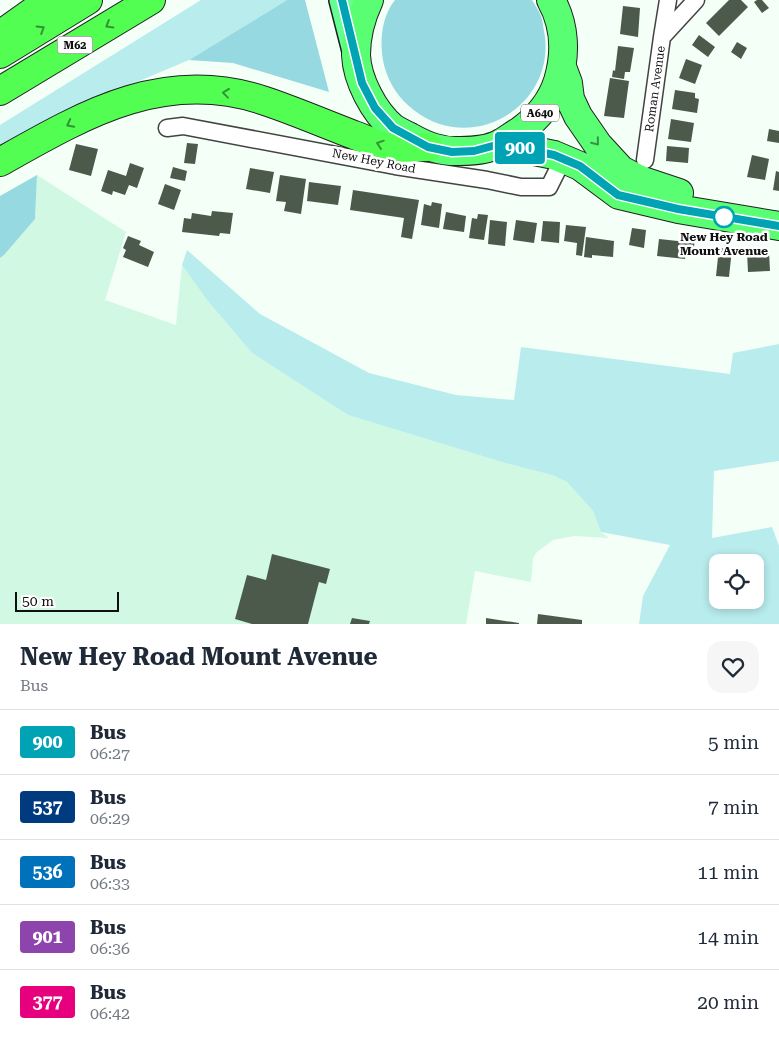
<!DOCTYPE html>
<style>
body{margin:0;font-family:"Roboto Serif",serif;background:#f6f6f7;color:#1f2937;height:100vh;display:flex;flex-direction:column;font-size:19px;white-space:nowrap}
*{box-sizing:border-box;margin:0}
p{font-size:16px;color:#747a83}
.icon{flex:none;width:28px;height:28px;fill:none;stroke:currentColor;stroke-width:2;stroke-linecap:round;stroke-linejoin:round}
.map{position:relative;height:624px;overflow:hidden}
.sheet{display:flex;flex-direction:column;background:#fff;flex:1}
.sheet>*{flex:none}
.badge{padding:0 10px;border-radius:4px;font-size:18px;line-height:32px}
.buttons{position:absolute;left:709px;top:554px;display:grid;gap:10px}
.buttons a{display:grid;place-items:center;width:55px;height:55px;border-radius:10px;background:#fff;box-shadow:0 2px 8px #0003;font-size:25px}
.scale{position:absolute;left:15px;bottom:12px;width:104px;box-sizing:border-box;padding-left:5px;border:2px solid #101010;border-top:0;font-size:14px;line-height:18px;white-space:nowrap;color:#101010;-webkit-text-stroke:4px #fff;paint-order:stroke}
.map>.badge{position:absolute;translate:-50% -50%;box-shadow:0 0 0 2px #fff}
.round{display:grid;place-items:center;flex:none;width:52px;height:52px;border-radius:15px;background:#f6f6f7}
.head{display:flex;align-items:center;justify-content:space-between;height:85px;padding:0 20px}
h1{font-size:24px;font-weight:700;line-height:38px}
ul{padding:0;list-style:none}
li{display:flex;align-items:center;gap:15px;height:65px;padding:0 20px;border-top:1px solid #e0e1e3}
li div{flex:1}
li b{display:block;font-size:19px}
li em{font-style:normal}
li .badge{min-width:55px;font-weight:700;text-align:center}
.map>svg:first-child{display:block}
</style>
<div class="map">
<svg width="779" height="624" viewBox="0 0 779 624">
<rect width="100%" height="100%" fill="#f3fff7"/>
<path fill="#d0f8e2" d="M37 175 126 232 105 300 176 325 182 265 207 300 252 353 348 415 505 463 552 475 567 482 593 511 601 532 609 538 574 536 553 540 537 552 533 558 531 582 475 571 466 624H0V258L4 255 35 219Z"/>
<path fill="#b9eced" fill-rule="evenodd" d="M201 0H287L189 60 87 103 0 150V125Z
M187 250 260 314 369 373 456 395 514 400 521 347 730 374 733 353 779 344V461L714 471 712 538 772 527 779 546V624H639L643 596 670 545 601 532 593 511 567 482 552 475 505 463 348 415 252 353 207 300 182 265ZM718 562H755V600H718Z"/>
<path fill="#97d9e0" d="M287 0H305L329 92 233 63 189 60Z
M395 0H532C535 5 539 11 541 16 543 21 543 27 544 31 558 104 474 156 415 111 399 99 389 84 384 65 379 44 381 17 395 0Z
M37 175 35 219 4 255 0 258V196Z"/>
<path fill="#4c5a4b" d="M729 0H741L748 7 719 36 706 23Z
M757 0H762L769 8 762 13 754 2Z
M623 6 640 8 638 37 620 34Z
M699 35 715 47 708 57 692 45Z
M737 42 747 48 741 59 731 52Z
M618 46 634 48 630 72H625L624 79 612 77 613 70 615 71Z
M686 59 702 65 695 84 679 78Z
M610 78 629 81 624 118 604 116Z
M675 90 695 93V98L699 99 697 113 672 109Z
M671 119 694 123 691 142 668 139Z
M769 129 779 131V143L767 141Z
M187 143 198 144 195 164 184 163Z
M76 144 98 149 91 176 69 170Z
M667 146 689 148 688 163 666 161Z
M752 155 769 159 765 180 747 177Z
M130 163 144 168 137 188 129 185 125 195 113 191 112 195 101 191 108 170 126 176Z
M173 167 187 171 185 181 170 178Z
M250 168 274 172 270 193 246 189Z
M776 171 779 172V191L773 190Z
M280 175 306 179 301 214 284 211 286 202 276 201Z
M309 182 341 186 338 205 307 201Z
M165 184 181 190 174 210 158 204Z
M353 190 419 200 412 239 401 237 404 218 350 210Z
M432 202 442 204 439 228 421 225 424 204 431 206Z
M212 211 233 213 230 234 220 233 219 236 182 232 184 218 191 219 192 213 211 216Z
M446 212 466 216 464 232 443 229Z
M478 214 488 215 484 240 469 238 472 218 477 219Z
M490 220 507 222 505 246 488 244Z
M516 220 537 223 534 243 513 240Z
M543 221 560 222 559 243 541 241Z
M566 225 586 227 582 256 576 255 577 243 564 241Z
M632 228 646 230 644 248 629 245Z
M128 236 141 241 139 245 154 252 148 267 123 257 126 250 123 248Z
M586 237 614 241 613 257 592 255V258L584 257Z
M687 238 695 239 693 254 686 253 685 259 657 256 659 239 687 242Z
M719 248 732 249 729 277 716 276Z
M769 251 770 271 748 272 747 252Z
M272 554 330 569 326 584 319 582 308 624H252L235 619 247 575 266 580Z
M538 614 582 620V624H537Z
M352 618 370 621 369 624H350Z
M486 618 519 623V624H486Z"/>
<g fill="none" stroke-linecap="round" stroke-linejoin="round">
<defs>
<path id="minor" d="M662 37 668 0
M167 128 183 126 395 166 487 180 521 187H549L563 159
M645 160 662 37 696 0"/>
<path id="primary" d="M342 0 355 51"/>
<path id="trunk" d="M369 0C361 17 356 36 356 55 357 80 374 112 393 128 398 131 404 134 410 137 426 146 441 152 460 151 473 151 489 150 501 143 507 140 513 135 520 131 538 118 551 103 558 81 566 54 565 25 551 0
M562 67 568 83 570 99 578 116 598 145 621 170 640 180 679 193
M500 144 554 155 580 166 619 195 678 209 779 226"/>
<path id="motorway" d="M7 30 49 0
M0 54 88 0
M0 91 151 0
M0 162C85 114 165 67 265 101 295 111 325 124 354 135 364 138 376 145 386 147 399 149 415 147 428 147"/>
</defs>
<use href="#minor" stroke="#434343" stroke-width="19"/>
<use href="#primary" stroke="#212121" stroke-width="28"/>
<use href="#trunk" stroke="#212121" stroke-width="30"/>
<use href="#motorway" stroke="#212121" stroke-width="30"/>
<use href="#minor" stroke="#fff" stroke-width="16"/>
<use href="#primary" stroke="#63ff91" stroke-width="25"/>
<use href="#trunk" stroke="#5afe72" stroke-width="28"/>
<use href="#motorway" stroke="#52fe52" stroke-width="28"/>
</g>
<defs><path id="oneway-chevron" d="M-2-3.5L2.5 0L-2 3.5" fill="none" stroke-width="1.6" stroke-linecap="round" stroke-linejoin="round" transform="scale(1.25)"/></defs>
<g stroke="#349334">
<use href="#oneway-chevron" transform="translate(109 25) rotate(149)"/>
<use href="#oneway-chevron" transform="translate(41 29) rotate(-32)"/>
<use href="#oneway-chevron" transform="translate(226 93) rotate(-173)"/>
<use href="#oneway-chevron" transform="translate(70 124) rotate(153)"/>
<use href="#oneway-chevron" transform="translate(380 144) rotate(-161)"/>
</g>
<use stroke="#399346" href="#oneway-chevron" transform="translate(596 142) rotate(51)"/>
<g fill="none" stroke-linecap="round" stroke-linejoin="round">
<defs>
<path id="line" d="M342 0 362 83 375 108 393 128 428 147 452 152 474 151 500 144 554 155 580 166 618 195 678 209 779 226"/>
</defs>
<use href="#line" stroke="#fff" stroke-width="11"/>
<use href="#line" stroke="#00a3b4" stroke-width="8"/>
</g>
<circle fill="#fff" stroke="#00a3b4" stroke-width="2.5" cx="724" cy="217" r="10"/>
<g text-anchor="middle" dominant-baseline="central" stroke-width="5" stroke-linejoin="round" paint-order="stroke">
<g fill="#fff" stroke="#585858" stroke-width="1">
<rect x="57.5" y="36.5" width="35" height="17" rx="4"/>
<rect x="521" y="104.5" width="38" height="17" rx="4"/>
</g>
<g font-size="11" font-weight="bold" fill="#101010">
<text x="75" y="45">M62</text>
<text x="540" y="113">A640</text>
</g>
<g font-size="12" fill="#101010" stroke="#fff">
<text transform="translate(655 89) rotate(-82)">Roman Avenue</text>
<text transform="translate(374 161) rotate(11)">New Hey Road</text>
</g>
<g font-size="12" font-weight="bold" fill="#101010" stroke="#fff">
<text x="724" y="237">New Hey Road<tspan x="724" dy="14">Mount Avenue</tspan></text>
</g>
</g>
</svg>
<div class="buttons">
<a><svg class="icon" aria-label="locate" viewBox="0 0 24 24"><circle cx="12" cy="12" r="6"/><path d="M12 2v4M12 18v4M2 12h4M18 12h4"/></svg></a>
</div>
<div class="scale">50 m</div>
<b class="badge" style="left:520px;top:148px;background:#00a3b4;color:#fff">900</b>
</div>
<section class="sheet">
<div class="head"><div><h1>New Hey Road Mount Avenue</h1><p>Bus</p></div><a class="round"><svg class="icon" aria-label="heart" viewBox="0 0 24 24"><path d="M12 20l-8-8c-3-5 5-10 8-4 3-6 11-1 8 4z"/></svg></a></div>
<ul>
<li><span class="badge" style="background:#00a3b4;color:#fff">900</span><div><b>Bus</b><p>06:27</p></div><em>5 min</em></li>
<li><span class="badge" style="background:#003b80;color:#fff">537</span><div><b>Bus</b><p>06:29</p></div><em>7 min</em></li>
<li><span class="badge" style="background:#0072bc;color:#fff">536</span><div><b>Bus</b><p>06:33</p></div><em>11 min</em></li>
<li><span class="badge" style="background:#8e44ad;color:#fff">901</span><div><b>Bus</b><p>06:36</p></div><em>14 min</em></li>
<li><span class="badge" style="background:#e6007e;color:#fff">377</span><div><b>Bus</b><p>06:42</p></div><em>20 min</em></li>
</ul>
</section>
